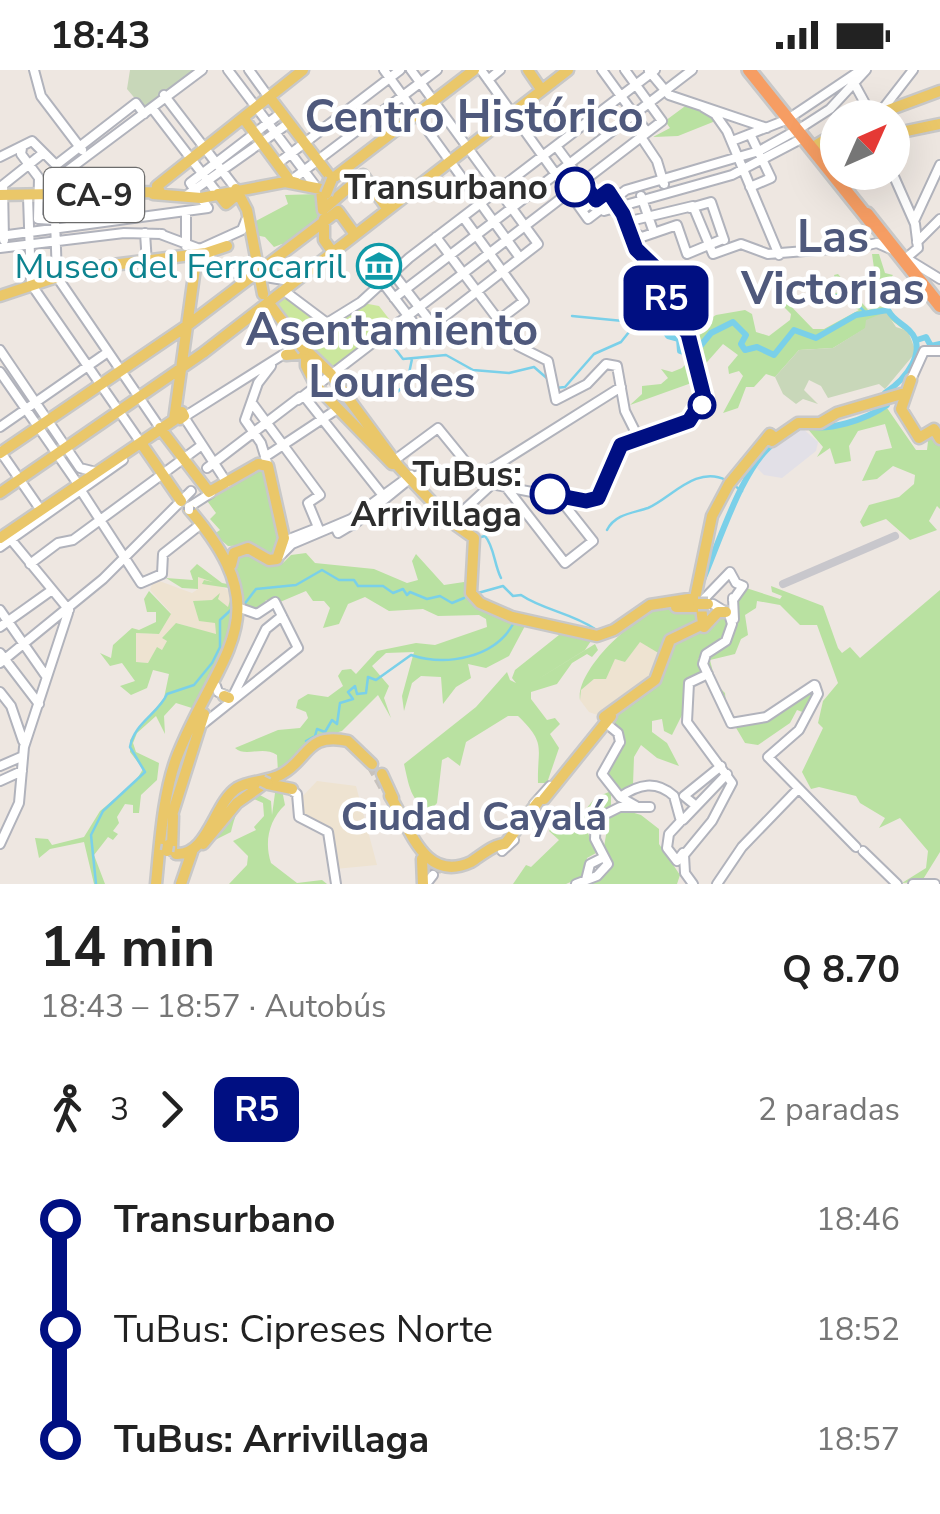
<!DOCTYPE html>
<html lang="es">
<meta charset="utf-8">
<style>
body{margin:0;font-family:"Nunito Sans",sans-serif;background:#f6f6f6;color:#222;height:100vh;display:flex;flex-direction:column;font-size:38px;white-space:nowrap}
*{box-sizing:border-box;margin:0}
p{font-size:32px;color:#767676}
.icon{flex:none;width:55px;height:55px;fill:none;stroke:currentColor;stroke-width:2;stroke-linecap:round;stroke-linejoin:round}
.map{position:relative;height:814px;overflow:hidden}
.sheet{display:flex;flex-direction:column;background:#fff;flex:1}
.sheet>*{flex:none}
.badge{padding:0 20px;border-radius:15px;font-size:35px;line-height:65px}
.needle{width:65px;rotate:45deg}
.tools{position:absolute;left:820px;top:30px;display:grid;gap:20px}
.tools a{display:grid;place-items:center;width:90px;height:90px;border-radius:50%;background:#fff;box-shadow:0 10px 40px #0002;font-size:50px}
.map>.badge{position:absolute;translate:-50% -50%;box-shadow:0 0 0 5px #fff}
.legs{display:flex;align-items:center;gap:15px;height:110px;padding:0 40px;font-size:32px}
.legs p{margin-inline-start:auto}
.headline{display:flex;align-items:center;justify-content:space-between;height:170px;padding:0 40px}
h1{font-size:55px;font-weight:700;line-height:75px}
ul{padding:0 40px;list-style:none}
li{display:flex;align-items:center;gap:35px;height:110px;font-size:38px}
li i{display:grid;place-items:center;width:15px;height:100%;margin:0 12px;background:currentColor}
li i::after{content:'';width:25px;height:25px;margin:-12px;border:8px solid;border-radius:50%;background:#fff}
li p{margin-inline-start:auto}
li:first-child i{background:linear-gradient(#0000 50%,currentColor 0)}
li:last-child i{background:linear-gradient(currentColor 50%,#0000 0)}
.status{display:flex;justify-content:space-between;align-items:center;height:70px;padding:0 50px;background:#fff;direction:ltr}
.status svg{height:28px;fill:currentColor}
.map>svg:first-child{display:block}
</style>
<div class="status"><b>18:43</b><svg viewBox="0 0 49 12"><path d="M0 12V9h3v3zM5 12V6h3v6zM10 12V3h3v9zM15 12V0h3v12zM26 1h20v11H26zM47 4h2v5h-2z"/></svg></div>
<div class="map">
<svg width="940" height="814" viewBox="0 0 940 814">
<rect width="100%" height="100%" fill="#eee7e1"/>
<path fill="#e2e0e7" d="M801 357 818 372 816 381 782 408 764 405 757 398 763 383Z"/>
<path fill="#eee3d1" d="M198 507H207L232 523 228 538 218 530 193 531 199 550 215 552 216 565 177 553 162 568 167 571 162 580 157 578 148 593 135 592 136 563 159 564 171 543 150 520 154 509 192 523 198 519Z
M640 571 660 584 656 605 600 646 589 642 580 630 581 620 594 609H606L611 594 615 589 625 592Z
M317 711 356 716 377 795 335 799 331 767 302 749 300 729Z"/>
<path fill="#b9e1a1" d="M688 34 712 42 718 50 678 66 653 67 670 58 665 51Z
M319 124 320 153 284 180 282 174 274 177 265 167 255 165 252 153 288 134 285 125Z
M872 184H879L885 203 893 205 889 210 897 211 890 238 904 260 886 246 833 278 799 280 775 307 766 304 754 317H746L738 338 723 343 743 306 739 301 729 304 728 297 738 285 723 274 700 300 697 311 630 335 642 324V316L661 314 668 308 661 299 672 302 682 298 697 282 693 268 703 253 716 245 745 240 752 244 756 262 769 266 790 250 791 244 778 231 785 230 813 259H824L859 240 845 233 827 236 825 225 840 222 834 205 838 204 868 240 886 235 889 226 876 212Z
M887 338 916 380H927L929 363 940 371V439L937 436 929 451 937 460 910 470 886 449 863 457 860 452 869 435 899 427 914 414 915 405 893 396 877 409 862 411 876 381 892 378 885 354 858 361 849 376 851 391 835 394 830 378 817 387 823 377 807 358C833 365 863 349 887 338Z
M264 394 283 468 276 488 270 489 254 475 228 476 214 464 220 460 210 449 216 443 205 428Z
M240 480 283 493 291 485 306 483 315 493 374 499 407 513 418 510 412 491 416 484 444 515 464 512C473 541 498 548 526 554L509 586 486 598 468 594 471 608 456 617 443 634 441 607 421 606 412 613 404 641 402 626 414 582 386 583 372 596 389 616 384 628 391 648 378 625 342 661 315 669 291 696 278 702 277 685C262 675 246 688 235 678L278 660 300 658 308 648 306 642 296 638 298 630 308 624 328 627 343 616 338 606 342 600 351 599 356 604 377 581 416 573 435 575 487 557 486 549 479 545 438 546 423 539 389 541 365 527 348 534 339 554 323 558 330 538 324 531H313L306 521 280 532 266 530 258 543 242 540 232 491Z
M197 494 222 513 233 515V561L195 639 176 633 164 646 165 664 156 646 137 663 133 673 136 682 159 693 157 710 141 725 139 743H133V735L125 734 117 747 119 753 113 761 118 764 113 770 108 767 94 785 105 814H94L84 772 50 779 39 788 35 768 48 769 52 775 84 767 100 741 135 712 143 699 130 682V670L164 628 169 604 153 600 147 618 131 625 120 616 135 611 122 593 110 596 100 583 111 588 113 575 132 558 139 560 156 552V542H147L144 529 149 521 171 544 159 564 136 563V592L148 593 157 577 162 580 167 571 162 568 176 553 216 564 215 553 199 551 193 531 212 530 220 523 218 529 228 537 232 523 229 518 202 514 204 510 213 512 198 507V519L182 518 166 508 193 510 190 501Z
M771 516 823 536 838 578 842 583 850 577 860 588 940 520V782L922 811 902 813 926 798 928 781 900 748 879 758 885 748 860 733 856 726 819 717 811 719 802 702 823 658 818 653 823 631 838 613 817 555H800L780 535 757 531 756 538 745 545 748 565 741 569 735 584 710 590 716 614 725 623 726 633C719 623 699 599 709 586 713 581 725 579 730 573L737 555 735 529 743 517 780 529 782 526 772 522Z
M666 537 700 541 703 546 660 584 640 572 625 592 615 589 606 609H594L581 620 580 630C575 600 637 542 666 537Z
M723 542 731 553 722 570 698 589 705 603 688 611 682 645 672 665 664 661 662 649 652 651V662L667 673 679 696 657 688 641 675 634 687 633 715 618 721 606 707 622 673 610 655C619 636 645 630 658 614 667 603 662 587 670 577 675 571 712 551 723 542Z
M564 561 591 571 585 580 530 614 595 574 598 580 592 587 587 584 572 593 557 614 531 622V629L547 650 555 648 560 654 550 664 559 678 547 713H538C537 677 547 674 518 646H508L466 672 460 696 448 687 442 690 437 733 430 741C410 731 409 715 404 694L476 637 507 602 510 610 516 613 512 608 515 600Z
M812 616 818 621 808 644 797 640 790 653 758 675 745 673 735 656 767 648Z
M282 720 285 735C269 750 264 772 271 793L297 813 322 810 327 814H229L247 795 248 786 233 771 256 760 254 757 264 746 263 733 254 729C237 735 235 747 231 762L197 779 244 729 258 724 271 731 272 745 275 723Z
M611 721V737L596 745 586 758 596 783 587 788 584 806 566 814H513L526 795 531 797 559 770 549 761 568 737 582 744 595 728Z
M618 738 641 745 659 759V774L680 805 677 814H585L608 797 603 783 607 759 603 756Z"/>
<path fill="#c8d7b9" d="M130 0H195L143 38 127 19Z
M886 242 896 257 908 261 916 282 885 319 879 314 828 328 821 316 809 310 804 320 818 334 803 329 796 334 783 324 775 307 799 280 833 278 865 258 866 250Z"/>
<path fill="#cbe79d" d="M283 225 335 254 363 233 379 236 393 254 316 314 276 236Z"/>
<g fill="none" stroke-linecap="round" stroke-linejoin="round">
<path stroke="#7ad0e9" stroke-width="2.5" d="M835 208 846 223
M826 227 847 224 866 243
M390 272 403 289 446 285 473 300 509 303 534 297 549 310
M556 318 565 317 594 284 621 272 633 257 623 251 572 246
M393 326 407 313 412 289
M735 416 742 421
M607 460C615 444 633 443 648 438 671 428 696 395 726 410
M477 468 485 466C494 476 494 494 501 508
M478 523 503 516 513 526 521 525C543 540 572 543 595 559
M243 536 256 519 296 515 322 500 339 510H354L358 516H383L393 523 403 519 407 525 410 522 427 529 440 526 452 533 464 528
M306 671 315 666 317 659 325 662 332 650 337 654 340 633 353 629 348 622 355 616 357 624 366 623 368 607 376 610 411 585C447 597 495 587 513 554
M96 814 91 765 103 741 145 702 130 677C134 653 159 643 167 624L194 615 212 593 220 577V550L233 538"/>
<path stroke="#7ad0e9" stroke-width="6" d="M633 257 648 245H655L668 266 679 269 680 281 693 285 711 263 733 252 746 265 741 274 745 280 757 277 774 285 794 260 816 268 856 245 888 240C893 250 902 253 909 260 929 280 906 309 885 323L887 335C867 349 827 363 804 355
M917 270 926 267 931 276 940 274
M702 512C719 474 743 393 777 371"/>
<path stroke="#c8c7cc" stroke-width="8" d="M783 514 895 466"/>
<path stroke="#c7c2bd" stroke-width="10" stroke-dasharray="10 5" stroke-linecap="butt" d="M371 695 385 720
M422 785 433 798 453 799"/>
<defs>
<path id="secondary" d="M34 0 41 26 82 80
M228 0 314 114
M249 0 270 29
M384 0 520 188
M481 0 588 149 626 120 759 81 795 61
M602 0 647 62
M649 1 669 25 767 58
M488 10 500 0
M855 15 873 48
M164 25 236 119
M703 37 715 44 727 61 779 185
M152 38 218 124
M882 40 913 0
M791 47 861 0
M799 59 830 39 866 0
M750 64 771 108 750 117
M641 67 657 91 664 114
M732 71 786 50
M556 76 604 141 732 105 803 68
M22 78 21 84 39 108 38 149 55 150 57 207 160 358
M0 87 32 71 56 95
M277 94 400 0
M56 95 136 33 144 44
M892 102 915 154 918 178 906 188
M55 110 202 0
M289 112 437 0
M196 122 190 113 281 43
M187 125 289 53
M641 126 654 163
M28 127 31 214 141 373
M690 138 711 132 724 170
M463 147 524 231 499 250
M914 151 940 95
M626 152 693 136 713 184 741 174 768 184 855 177
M628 159 642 167 677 155 687 184 723 169
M145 163 147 193
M160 164 200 179 242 160 246 150
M0 166 208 138 201 128
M436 167 518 276 548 291 556 330 587 314 606 294 617 296 625 341 638 367
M4 170 3 115 42 84
M917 172 940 149
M186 176V142
M0 178 124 163 162 164
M854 178 877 173 893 180
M210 182 211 200 253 205
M909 190 940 209
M392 202 433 255
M259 206 290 211
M383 213 422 264
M283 220 327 253
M394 228 692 0
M399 252 413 271 538 174 411 0
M327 253 361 232 409 188 655 0
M0 280 80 398 96 402
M0 302 80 417
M910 312 924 281H940
M304 326 385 428
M298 330 662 51 625 0
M252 333 320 425 308 433 320 462
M0 357 108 282
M0 381 40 439
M265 387 336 340
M392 392 438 358 478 407 621 317
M268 396 261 373 245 350 258 313 271 296
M207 398 300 327
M227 413 184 347 330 255
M78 416 141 513 162 504 163 484 201 454
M506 417 565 493 593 471 559 428
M189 437 211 423
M451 452 491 415
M353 455 412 407 429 402 563 428 595 429 604 420 621 375 689 351 704 327 688 264 667 236 662 203 637 181 623 143 607 121 582 140
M335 456 338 463 353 454
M8 466 69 540
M289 469 317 458
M0 477 123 390
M280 486 292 474 351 449 411 405
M30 494 58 473 73 470 202 375
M733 528 734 549
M704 529 730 502 736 513 743 516 733 530
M713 534 729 544 732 554 726 571 706 584 703 594 731 653
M0 540 46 606
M0 557 52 520
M0 583 39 634
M0 593 103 509 191 421
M815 615 818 624 799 660 768 687 856 777
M216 616 218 622 232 628 266 559 282 546
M0 622 11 636 23 671
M731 653 766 647 814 615
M203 654 298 578 275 532 257 544 240 538
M607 654 618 663 620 672
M620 672 602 704 620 727 636 736
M0 696 21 687
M0 711 22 701
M290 719 297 724 299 747 328 762 336 814
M620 727C639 714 656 710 674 726L680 748
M534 734 550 716
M695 735 684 726 721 696
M683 750 727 704
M681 751 669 764 667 778 677 791 683 783
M0 774 19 733 24 677 68 543
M502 781 514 770
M863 781 897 814
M586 810 590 794 604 787
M426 814 433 805
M576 814 597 806 608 794 595 769 596 749 620 737H650
M693 814 685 803 684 785 712 751 732 713 687 652 689 613 708 604
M717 814 742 777 798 719
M913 814H935"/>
<path id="primary" d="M528 0 541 19
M271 29 332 109
M867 48 940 21
M244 49 290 111 297 113
M892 64 940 54
M813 77 838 62
M328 112 474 0
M236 119 247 140 263 224
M153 124 201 128 285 112 321 119 323 140
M218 124 226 134 238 124
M0 125 160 122 157 116 303 0
M325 138 363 105 387 138
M324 149V170L331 180
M0 226 81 199 206 183 227 176
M268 232 295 268
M305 279 331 304
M306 283V296L315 314
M286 285 306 283
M334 309 399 397 450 451 474 468 471 523 480 533 512 547 597 566 614 560 650 535 695 528 712 446 729 414 770 364 775 368
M911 310 901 339 919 368 934 359 940 369
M317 317 392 394
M182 342 184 346 180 349 177 345Z
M160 358 209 422 258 394
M772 371 798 353H820L837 343 905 323
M141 373 181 431
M0 383 188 255 338 141 354 163
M258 394 268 396 284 468 277 489 269 490
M0 423 203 283 568 0
M0 468 174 350 196 191
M231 495 234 483 248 478 269 490
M704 557 718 542H726
M224 626 229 628
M604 647 655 610 670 570 703 554 701 537H676
M382 704 393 728
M268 714 292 719
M390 726C410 757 424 814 471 792 482 785 494 774 505 774L538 732
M544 729 611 646
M173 742 204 644
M203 774 237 733 261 716
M172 780 173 746
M176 784C208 786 214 733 237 718 250 710 269 712 282 704 309 689 306 662 348 671L372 694
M422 789 423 814
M156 814C160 774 163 721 178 684 220 580 282 546 189 439
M181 814 192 782"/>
<path id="highway" d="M749 0 870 151
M867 144 940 236"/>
</defs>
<use href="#secondary" stroke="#b1b3bc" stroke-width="12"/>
<use href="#primary" stroke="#c8c8c8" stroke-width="15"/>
<use href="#highway" stroke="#c8c8c8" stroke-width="18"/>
<use href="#secondary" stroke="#fff" stroke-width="8"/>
<use href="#primary" stroke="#eac769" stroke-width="10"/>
<use href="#highway" stroke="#f69d63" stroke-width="12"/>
<defs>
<path id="secondary-bridge" d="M189 440V437"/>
<path id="primary-bridge" d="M326 124 332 109
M295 268 304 280
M698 534H708
M262 711 268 714
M167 781 168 775"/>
</defs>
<use href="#secondary-bridge" stroke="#b1b3bc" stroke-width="12" stroke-linecap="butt"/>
<use href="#primary-bridge" stroke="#c8c8c8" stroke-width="15" stroke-linecap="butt"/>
<use href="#secondary-bridge" stroke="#fff" stroke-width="8"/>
<use href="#primary-bridge" stroke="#eac769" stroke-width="10"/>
</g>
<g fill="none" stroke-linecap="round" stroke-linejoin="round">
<defs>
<path id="line-1" d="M550 424 586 431 598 428 621 375 689 351 704 327 688 264 668 238 662 204 636 179 623 144 608 121 596 130 582 112 575 117"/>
</defs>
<use href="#line-1" stroke="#fff" stroke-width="22"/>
<use href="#line-1" stroke="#000f82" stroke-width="15"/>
</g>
<defs>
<symbol id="museum-ring" viewBox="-11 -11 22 22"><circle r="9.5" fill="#fff" stroke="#0f9aa8" stroke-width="1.5"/><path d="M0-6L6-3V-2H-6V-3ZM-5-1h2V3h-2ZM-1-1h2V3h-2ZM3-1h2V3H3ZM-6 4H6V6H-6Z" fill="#0f9aa8"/></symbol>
</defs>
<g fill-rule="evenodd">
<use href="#museum-ring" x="354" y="171" width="50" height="50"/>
</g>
<g fill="#fff" stroke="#000f82" stroke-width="5">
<circle cx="575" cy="117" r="18"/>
<circle cx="702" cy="335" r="12"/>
<circle cx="550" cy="424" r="18"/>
</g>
<g text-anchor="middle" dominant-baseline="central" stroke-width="9" stroke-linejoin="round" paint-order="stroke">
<rect fill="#fff" stroke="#6c6c6c" stroke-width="2.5" x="44" y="98" width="100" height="54" rx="8"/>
<g font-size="32" font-weight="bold" fill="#2d2d2d">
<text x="94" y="125">CA-9</text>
</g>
<g font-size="35" font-weight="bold" fill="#2d2d2d" stroke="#fff" text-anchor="end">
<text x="548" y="117">Transurbano</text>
<text x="522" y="404">TuBus:<tspan x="522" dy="40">Arrivillaga</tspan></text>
</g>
<g font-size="35" fill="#0d838f" stroke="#fff" text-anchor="end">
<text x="346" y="196">Museo del Ferrocarril</text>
</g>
<g font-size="40" font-weight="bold" fill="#4f597c" stroke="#fff">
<text x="474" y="747">Ciudad Cayalá</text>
</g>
<g font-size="45" font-weight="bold" fill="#4f597c" stroke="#fff">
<text x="474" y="47">Centro Histórico</text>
<text x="833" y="167">Las<tspan x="833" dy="52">Victorias</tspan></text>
<text x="392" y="260">Asentamiento<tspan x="392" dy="52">Lourdes</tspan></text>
</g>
</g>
</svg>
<div class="tools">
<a><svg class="needle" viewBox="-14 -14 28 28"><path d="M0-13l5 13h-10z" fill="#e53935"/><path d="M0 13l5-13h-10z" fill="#767676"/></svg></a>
</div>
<b class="badge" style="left:666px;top:228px;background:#000f82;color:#fff">R5</b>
</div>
<section class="sheet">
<div class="headline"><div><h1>14 min</h1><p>18:43 – 18:57 · Autobús</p></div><b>Q 8.70</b></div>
<div class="legs"><svg class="icon" aria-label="walk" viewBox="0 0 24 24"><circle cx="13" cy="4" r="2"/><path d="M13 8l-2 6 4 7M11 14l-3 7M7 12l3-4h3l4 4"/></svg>3<svg class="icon" aria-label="forward" viewBox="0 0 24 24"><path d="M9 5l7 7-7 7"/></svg><b class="badge" style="background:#000f82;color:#fff">R5</b><p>2 paradas</p></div>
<ul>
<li><i style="color:#000f82"></i><b>Transurbano</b><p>18:46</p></li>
<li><i style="color:#000f82"></i><span>TuBus: Cipreses Norte</span><p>18:52</p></li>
<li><i style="color:#000f82"></i><b>TuBus: Arrivillaga</b><p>18:57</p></li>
</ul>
</section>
